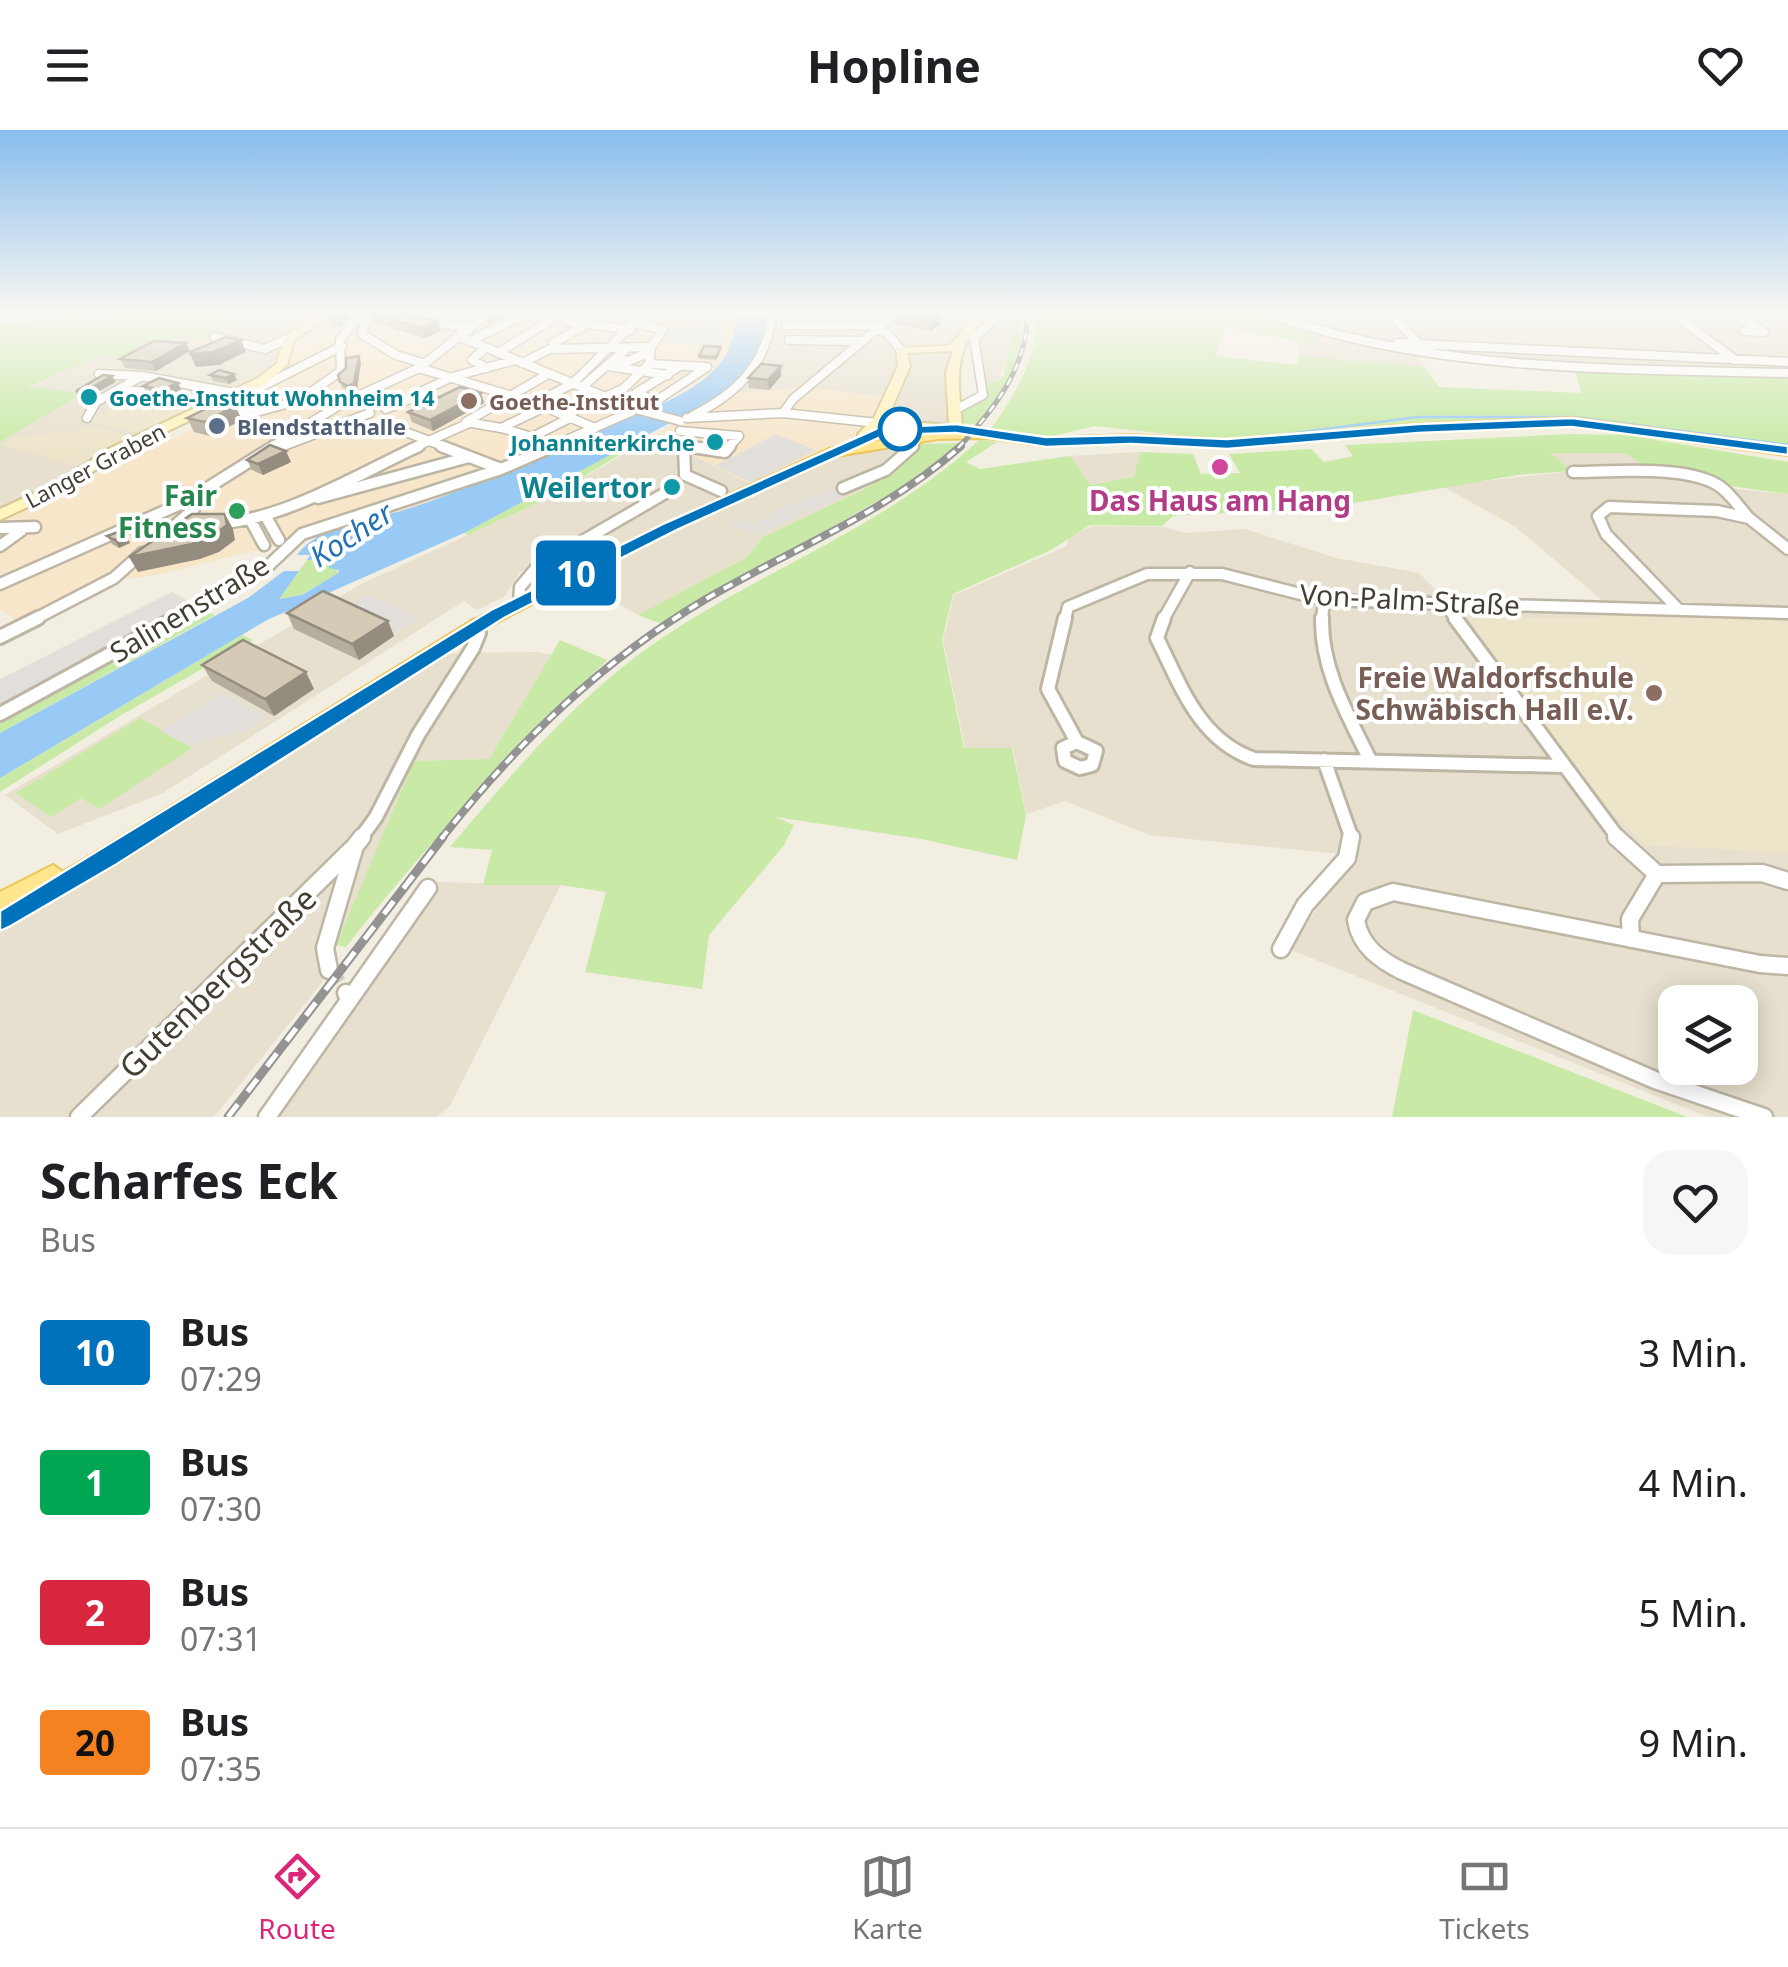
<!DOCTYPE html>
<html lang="de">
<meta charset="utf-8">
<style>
body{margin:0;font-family:"Noto Sans",sans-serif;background:#f6f6f6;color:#202124;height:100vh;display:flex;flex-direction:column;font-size:38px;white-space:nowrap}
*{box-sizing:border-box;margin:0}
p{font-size:32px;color:#757577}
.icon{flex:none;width:55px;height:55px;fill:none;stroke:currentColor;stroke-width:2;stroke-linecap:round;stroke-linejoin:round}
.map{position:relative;height:987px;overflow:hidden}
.panel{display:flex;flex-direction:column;background:#fff;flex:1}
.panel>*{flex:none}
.badge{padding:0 20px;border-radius:8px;font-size:35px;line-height:65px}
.buttons{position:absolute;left:1658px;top:855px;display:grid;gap:20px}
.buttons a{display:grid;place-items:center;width:100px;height:100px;border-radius:20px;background:#fff;box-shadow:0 5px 25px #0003;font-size:50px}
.map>.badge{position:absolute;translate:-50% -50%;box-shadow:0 0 0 5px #fff}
.round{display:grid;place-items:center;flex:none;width:105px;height:105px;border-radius:30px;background:#f6f6f6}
.summary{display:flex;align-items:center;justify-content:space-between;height:170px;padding:0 40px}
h1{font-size:48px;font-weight:700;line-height:75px}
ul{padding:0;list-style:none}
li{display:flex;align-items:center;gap:30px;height:130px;padding:0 40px}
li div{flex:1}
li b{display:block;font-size:38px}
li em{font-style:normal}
li .badge{min-width:110px;font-weight:700;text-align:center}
header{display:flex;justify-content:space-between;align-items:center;height:130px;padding:0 40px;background:#fff;font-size:45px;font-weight:700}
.menu{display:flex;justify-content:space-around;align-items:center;height:140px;border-top:2px solid #e0e0e0;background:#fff;font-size:28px;color:#757577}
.menu a{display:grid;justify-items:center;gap:5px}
.menu .active{color:#db2777}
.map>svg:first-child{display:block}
</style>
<header><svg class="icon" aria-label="menu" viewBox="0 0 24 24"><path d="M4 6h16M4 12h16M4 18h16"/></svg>Hopline<svg class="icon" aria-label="heart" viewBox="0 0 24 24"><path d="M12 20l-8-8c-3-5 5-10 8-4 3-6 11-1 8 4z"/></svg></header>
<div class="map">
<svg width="1788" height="987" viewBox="0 0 1788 987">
<rect width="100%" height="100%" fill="#f2eee1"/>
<path fill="#e7e0cf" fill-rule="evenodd" d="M241 183H322L284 208 267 244 0 381V312L81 263 27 259 100 225 125 229 176 207 212 209 223 194Z
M770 183H982L965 197 950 245 948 294 924 297 922 314 867 358 763 407 747 427 638 485 576 451 556 449 531 436 520 442 505 466 477 480 464 471 163 663 58 704 5 665 361 454 546 369 689 287 758 234Z
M1004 183H1016L1009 226 998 251 985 252 977 216 981 200Z
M1335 183H1788V244L1418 226 1425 237 1300 226 1296 212 1315 214 1321 203H1350L1305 192 1308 188 1340 187Z
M1141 322 1133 347 1089 355 1069 330 1070 326Z
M1548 323H1625L1648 338 1728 358 1788 364V987H1708L1291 820 1349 725 1149 705 1065 671 1026 684 1013 618H965L943 510 954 465 1067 416 1068 408 1092 396 1163 397 1186 403 1245 399 1336 428 1419 443 1446 470 1605 473 1516 397 1442 356 1570 341ZM1675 872H1740V938H1675Z
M537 522 551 525 489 629 414 631 321 854 214 987H0V798L410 541 451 523Z
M434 752 561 755 450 976 436 987H276Z"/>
<path fill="#f7e6ca" d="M334 183H377L423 194 460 183 737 185 732 216 718 237 700 250 631 287 486 351 405 380 317 405 157 445 114 451 25 497 0 479V420L19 410 0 407V391L231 280 285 239 301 204Z
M808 257 885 267 849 316 812 327 754 356 652 306 732 263Z"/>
<path fill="#ede5ca" d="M202 274 140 304 88 290 118 276Z
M89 296 134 307 75 335 0 315 17 306 78 301Z
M1616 484 1788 491V723L1646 715 1606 678 1572 634 1467 487 1598 488Z"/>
<path fill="#c8eaa6" d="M114 183H241L223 194 213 209 176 207 125 230 100 225 29 257 83 263 0 312V193C24 194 42 187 66 185 85 183 95 190 114 183Z
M1016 183H1021C1029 222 1001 265 978 295L958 292 955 283 985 263V252L998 251 1004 245Z
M1035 183H1262L1322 202 1315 214 1225 197 1215 226 1297 235 1300 226 1425 237 1439 257 1581 263 1574 236 1788 245V315L1568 287 1419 292 1214 309 1095 296 1052 306 990 300C1014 266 1040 227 1035 183Z
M1571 304 1626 305 1788 332V364L1695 351 1648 338 1625 323H1550L1571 341 1518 345 1331 377 1173 386 1162 396 1090 395 1051 420 953 464 942 510 964 618H1012L1026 686 1017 730 921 709 775 687 794 695 784 715 709 805 702 859 585 842 606 762 561 755H483L492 720 450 717C513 642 580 563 662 508 765 439 888 395 979 310L997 312 966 332 980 339 1070 326 1090 355 1133 347 1141 322 1193 324 1201 344 1240 343 1229 324 1311 319 1324 332 1353 326 1345 315Z
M651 306 546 369 468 405 464 403 609 325Z
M961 313 900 358 662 494 638 485 747 427 763 407 867 358 922 314Z
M331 429 338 443 301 465 278 469 307 430Z
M204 481 215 485 0 603V592Z
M242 505 253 510 123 584 0 662V648Z
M560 510 607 530C514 622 426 714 346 817L336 815 414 631 489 629Z
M140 588 192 618 99 679 81 668 51 687 16 663Z
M1413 880 1687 987H1392Z"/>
<path fill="#e2dfdb" d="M661 183H723L725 201 721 216 664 213 669 197 694 196 695 187H653Z
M776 304 816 320 752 353 715 336Z
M840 357 850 363 758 404 730 396 742 389 756 394 783 377Z
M172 462 192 473 0 577V549Z
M368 464 418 488 392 504 342 479Z
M221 563 266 587 244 601 187 615 161 601Z"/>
<path fill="#98caf5" d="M734 183H767L758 232 728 262 464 403 267 490 0 648V603L248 468 284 441H299L279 469 302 465 338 443 339 440 329 438 330 429 307 430 310 425H297C321 393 371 391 407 379 474 358 534 326 598 299 637 283 691 268 719 235 732 220 734 204 737 185Z"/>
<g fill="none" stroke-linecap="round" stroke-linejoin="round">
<path stroke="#98caf5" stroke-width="2.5" d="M1279 305 1418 287H1575L1788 315"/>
<path stroke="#cfcbbe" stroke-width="10" stroke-dasharray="10 5" stroke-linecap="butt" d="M667 362 678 352"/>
<path stroke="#cfcbbe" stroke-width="16" stroke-dasharray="16 8" stroke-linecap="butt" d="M329 840 346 863"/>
<defs>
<path id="street-far3" d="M367 183 362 204 396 225 425 234
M607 183 641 188 640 194 663 200 651 217 649 234 707 237
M1267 183C1428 242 1618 239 1788 243
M1331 183H1479
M1390 183 1417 212
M1668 183 1788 185
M1675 185 1735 230
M1740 187 1764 202 1745 201
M567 191 631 200
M427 193 462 196V200
M786 195H881
M878 200 886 202 901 220
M458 206 632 278
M215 207 265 219 289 208
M789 210 861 211
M470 211 527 183
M553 213 589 193
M1397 213 1788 232
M485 218 472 230 487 238
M498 223 562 183
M616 229 629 231 649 222
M522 233 550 219 651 217
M608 236 668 245
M419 238 535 273 595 298
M99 244 140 246
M581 258 627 218
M119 259 146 262 158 255
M245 265 342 216
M245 265 235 277 237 282 253 283 300 270
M656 271 636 263 680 236
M535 273 572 254 637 190 651 183
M341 274 300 270 341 241 340 210 361 183
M429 275 418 263 452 247 515 230
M386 279 417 266
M953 281 983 265 974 208 1001 183
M783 283 793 269 896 183
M565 285 623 259 649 234
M692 286C738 263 766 235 773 183
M87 288 96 272 142 246 245 265
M687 288 783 283 878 293
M466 292 548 244
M466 292 501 298 545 277
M387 295 448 318
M501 298 532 307 572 287
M680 301 739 306 728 318
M684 310V318
M686 316 702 318
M281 317 370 283
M270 318 341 274 419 238 489 183
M413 318 469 293
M548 318 656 271 707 237
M912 318 918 307"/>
<path id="street-far2" d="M441 316 501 339
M684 316 685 345
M686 316 725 322 730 316
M1573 342C1612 342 1681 335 1716 354 1729 361 1739 377 1749 388
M685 345 721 361
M843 358 886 340 913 316
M318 368 469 327
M265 385 279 410
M250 389 264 415
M215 393C279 393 360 343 419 316
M0 398 35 397
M164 405 194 379
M0 416 22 400
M0 454 185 372 274 316
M519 472 520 457 536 438 667 362
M1445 474 1457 490
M1679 480 1606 404 1598 386 1609 377 1717 381 1749 388 1788 419
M33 490 114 448 142 423
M171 490 266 438 302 404 501 339 554 316
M1065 490 1068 477 1147 444H1222L1324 470 1788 483
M1163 490 1190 442
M1322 490 1324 470"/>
<path id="street-far1" d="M1065 488 1048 559 1077 612
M1164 488 1157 508C1181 556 1199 610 1254 629L1564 636
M1322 488C1321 540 1348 585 1370 630
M1455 488 1619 709
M0 507 38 488
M0 584 176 488
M1077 612 1096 621 1092 635 1080 638 1065 631 1063 618Z
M1324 630 1352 709
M360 709 376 687 418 605 473 518 479 503 476 496"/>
<path id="street" d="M1616 707 1657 744 1762 743 1788 751
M1631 809 1630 789 1657 744
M1281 819 1305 775 1347 728 1351 707
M329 840 325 818 355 716 362 707
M350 869 428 758
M79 987 355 716
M267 987 350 869 346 863
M1764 987 1655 950 1402 841C1380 830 1360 816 1356 790L1365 772 1393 762 1760 834 1788 836"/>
<path id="secondary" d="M323 183H335L294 210 287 235 266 254 120 324 68 358 0 390V379L58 352 110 318 258 248 276 234 285 206Z
M978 183H989C952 220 958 246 962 296L972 297V303L880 297 868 310H858V304L874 288 898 236 896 218 947 216C960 208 966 192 978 183ZM953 221 946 242 949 295 887 290 910 236 907 223Z"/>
<path id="primary" d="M1572 288 1788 317V325L1572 296 1418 302 1227 318 1131 313 1046 316 987 308 938 309 837 326 660 407 482 500 116 734 0 799V762L53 735 63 742 100 720 470 492 650 401 829 319 938 301 987 300 1046 308 1131 305 1227 310 1418 294Z"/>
</defs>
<use href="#street-far3" stroke="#beb6a4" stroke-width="11"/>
<use href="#street-far2" stroke="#beb6a4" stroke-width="15"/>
<use href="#street-far1" stroke="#beb6a4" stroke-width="18"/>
<use href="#street" stroke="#beb6a4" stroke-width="21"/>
<use href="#secondary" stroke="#d5c68d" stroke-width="4"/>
<use href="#primary" stroke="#ebc656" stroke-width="4"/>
<use href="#street-far3" stroke="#fff" stroke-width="8"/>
<use href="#street-far2" stroke="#fff" stroke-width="10"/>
<use href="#street-far1" stroke="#fff" stroke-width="12"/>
<use href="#street" stroke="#fff" stroke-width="16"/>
<use href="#secondary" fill="#fff3be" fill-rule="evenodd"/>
<use href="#primary" fill="#ffe58d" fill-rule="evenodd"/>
<defs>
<path id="rail-far2" d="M958 318C992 282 1029 236 1027 183"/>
<path id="rail-far1" d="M441 709C516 614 601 531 706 469 791 419 886 383 961 316"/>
<path id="rail" d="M228 987 443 707"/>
</defs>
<use href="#rail-far2" stroke="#939393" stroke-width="5"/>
<use href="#rail-far1" stroke="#939393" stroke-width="8"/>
<use href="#rail" stroke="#939393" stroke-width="9"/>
<use href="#rail-far2" stroke="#fff" stroke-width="2.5" stroke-dasharray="8" stroke-linecap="butt"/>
<use href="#rail-far1" stroke="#fff" stroke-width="4" stroke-dasharray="10" stroke-linecap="butt"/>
<use href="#rail" stroke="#fff" stroke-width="5" stroke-dasharray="16" stroke-linecap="butt"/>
<defs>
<path id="street-bridge" d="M632 278 680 291"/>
</defs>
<use href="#street-bridge" stroke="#beb6a4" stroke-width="11" stroke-linecap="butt"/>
<use href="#street-bridge" stroke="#fff" stroke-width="8"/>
</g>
<path fill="#b6ae9d" d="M327 183H352L340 197H333Z
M369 183 441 201 425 208 372 192Z
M895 185H940V194L931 201 895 194Z
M721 217V220L717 230 699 229V226Z
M190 221 156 241 125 238 120 229Z
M361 232 357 259 350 261 342 258 338 245Z
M781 236V246L769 260 749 258 748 248Z
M210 245 237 250 229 254 213 251Z
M178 253 184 266 169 273 150 269 143 256Z
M481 263 484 273 433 301 412 292 408 282Z
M235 276 242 290 210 306 194 302 187 288Z
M247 330 291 332 263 345 252 340Z
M107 406 130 413 119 418 112 414Z
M287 483 388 491 394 506 359 530 294 499Z
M202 535 314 559 274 586 212 551Z"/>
<path fill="#948d7f" d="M338 183H352L340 197 336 185Z
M490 183H514L488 194 486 184Z
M940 185V194L931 201V192Z
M438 191 441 201 425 208 422 198Z
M241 210 246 222 219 235 196 237 190 224Z
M186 213 190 221 156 241 152 232Z
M359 226 361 232 357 259 350 261 348 256Z
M781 236V246L769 260 768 250Z
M234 244 237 250 229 254 226 248Z
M112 246 116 252 92 265 80 268 76 261Z
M178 253 184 266 169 273 162 260Z
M481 263 484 273 433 301 430 290Z
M235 276 242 290 210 306 204 292Z
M286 321 291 332 263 345 258 334Z
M225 384 233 399 235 410 219 422 200 429 138 442 129 427Z
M126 405 130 413 119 418 115 410Z
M388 491 394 506 359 530 352 514Z
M306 542 314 559 274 586 265 569Z"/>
<path fill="#d4cab6" stroke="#948d7f" stroke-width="2.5" d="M370 183H392L438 191 422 198Z
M899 183H930L940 185 931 192 895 185Z
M226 207 241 210 213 222 190 224V222Z
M154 211 186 213 152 232 120 229Z
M704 216 721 217 716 227 699 226Z
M359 226 354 253 348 256 340 252 338 245 346 238V228Z
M761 234 781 236 768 250 748 248Z
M219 240 234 244 226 248 210 245Z
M103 245 112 246 89 259 76 261Z
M159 248 178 253 162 260 143 256Z
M460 257 481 263 430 290 408 282Z
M222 271 235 276 204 292 187 288Z
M270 315 286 321 258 334 247 330Z
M192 384H225L227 395 211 407 192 414 129 427Z
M118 402 126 405 115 410 107 406Z
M323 461 388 491 352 514 287 483Z
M243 510 306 542 265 569 202 535Z"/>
<linearGradient id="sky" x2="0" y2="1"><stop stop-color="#88bded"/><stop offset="0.57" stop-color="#f9f7f2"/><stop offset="1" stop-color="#f9f7f2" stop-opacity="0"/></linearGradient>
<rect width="1788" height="321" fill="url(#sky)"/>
<path fill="#0072bc" stroke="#fff" stroke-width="2.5" d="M1572 288 1788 316V325L1572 297 1418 303 1227 319 1131 314 1046 317 956 303 885 305 677 400 504 488 117 734 9 797 0 801V781L99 720 491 480 665 393 878 298 956 294 1046 307 1131 305 1227 309 1418 294Z"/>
<g fill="#0f9aa8" stroke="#fff" stroke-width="4">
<circle cx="89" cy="267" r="10"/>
<circle cx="715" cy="312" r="10"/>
<circle cx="672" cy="357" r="10"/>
</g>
<g fill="#8d6e63" stroke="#fff" stroke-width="4">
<circle cx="469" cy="271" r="10"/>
<circle cx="1654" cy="563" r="10"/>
</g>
<circle fill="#5c6f8a" stroke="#fff" stroke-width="4" cx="217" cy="296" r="10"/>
<circle fill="#fff" stroke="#0072bc" stroke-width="5" cx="900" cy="299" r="20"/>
<circle fill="#d1479c" stroke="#fff" stroke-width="4" cx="1220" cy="337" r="10"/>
<circle fill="#2e9e5b" stroke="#fff" stroke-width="4" cx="237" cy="381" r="10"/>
<g text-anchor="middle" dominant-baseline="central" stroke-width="8" stroke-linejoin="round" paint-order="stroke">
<g font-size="22" font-weight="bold" fill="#0d838f" stroke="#fff" text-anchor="start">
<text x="109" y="267">Goethe-Institut Wohnheim 14</text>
<text x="695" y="312" text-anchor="end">Johanniterkirche</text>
</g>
<g font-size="22" font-weight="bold" fill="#785e54" stroke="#fff" text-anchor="start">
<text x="489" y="271">Goethe-Institut</text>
</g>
<g font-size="22" font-weight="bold" fill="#4e5e75" stroke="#fff" text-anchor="start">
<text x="237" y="296">Blendstatthalle</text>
</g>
<g font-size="22" fill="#443e32" stroke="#fff">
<text transform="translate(95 335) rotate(-28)">Langer Graben</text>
</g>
<g font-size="28" font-weight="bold" fill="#0d838f" stroke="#fff" text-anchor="end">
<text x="652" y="357">Weilertor</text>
</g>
<g font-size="28" font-weight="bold" fill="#27864d" stroke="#fff" text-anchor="end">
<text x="217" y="365">Fair<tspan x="217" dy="32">Fitness</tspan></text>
</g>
<g font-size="28" font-weight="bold" fill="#b23c85" stroke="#fff">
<text x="1220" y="370">Das Haus am Hang</text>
</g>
<g font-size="28" fill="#443e32" stroke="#fff">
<text transform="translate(1410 469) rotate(3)">Von-Palm-Straße</text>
<text transform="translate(189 478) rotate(-31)">Salinenstraße</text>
</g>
<g font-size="28" font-weight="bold" fill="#785e54" stroke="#fff" text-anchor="end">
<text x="1634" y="547">Freie Waldorfschule<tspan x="1634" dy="32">Schwäbisch Hall e.V.</tspan></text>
</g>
<g font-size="30" font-style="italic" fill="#2571b6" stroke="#fff">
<text transform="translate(351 404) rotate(-33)">Kocher</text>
</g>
<g font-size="32" fill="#443e32" stroke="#fff">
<text transform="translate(217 852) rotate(-44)">Gutenbergstraße</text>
</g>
</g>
</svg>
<div class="buttons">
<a><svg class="icon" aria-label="layers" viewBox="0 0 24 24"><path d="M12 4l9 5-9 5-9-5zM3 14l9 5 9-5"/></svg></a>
</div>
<b class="badge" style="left:576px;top:443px;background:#0072bc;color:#fff">10</b>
</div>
<section class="panel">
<div class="summary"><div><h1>Scharfes Eck</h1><p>Bus</p></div><a class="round"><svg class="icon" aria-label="heart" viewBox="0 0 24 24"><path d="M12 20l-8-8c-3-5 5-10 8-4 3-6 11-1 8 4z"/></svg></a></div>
<ul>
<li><span class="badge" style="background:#0072bc;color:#fff">10</span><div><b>Bus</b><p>07:29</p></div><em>3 Min.</em></li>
<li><span class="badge" style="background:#00a651;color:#fff">1</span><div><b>Bus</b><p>07:30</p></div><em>4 Min.</em></li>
<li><span class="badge" style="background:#d7263d;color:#fff">2</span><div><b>Bus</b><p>07:31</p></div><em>5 Min.</em></li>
<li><span class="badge" style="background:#f58220;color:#111">20</span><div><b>Bus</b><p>07:35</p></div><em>9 Min.</em></li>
</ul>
</section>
<nav class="menu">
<a class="active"><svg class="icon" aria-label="directions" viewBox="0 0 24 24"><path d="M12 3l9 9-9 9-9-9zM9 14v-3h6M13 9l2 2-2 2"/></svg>Route</a>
<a><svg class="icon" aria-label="map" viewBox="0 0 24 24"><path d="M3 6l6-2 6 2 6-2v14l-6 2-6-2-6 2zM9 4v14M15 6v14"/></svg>Karte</a>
<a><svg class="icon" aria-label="tickets" viewBox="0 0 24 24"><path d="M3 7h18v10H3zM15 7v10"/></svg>Tickets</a>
</nav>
